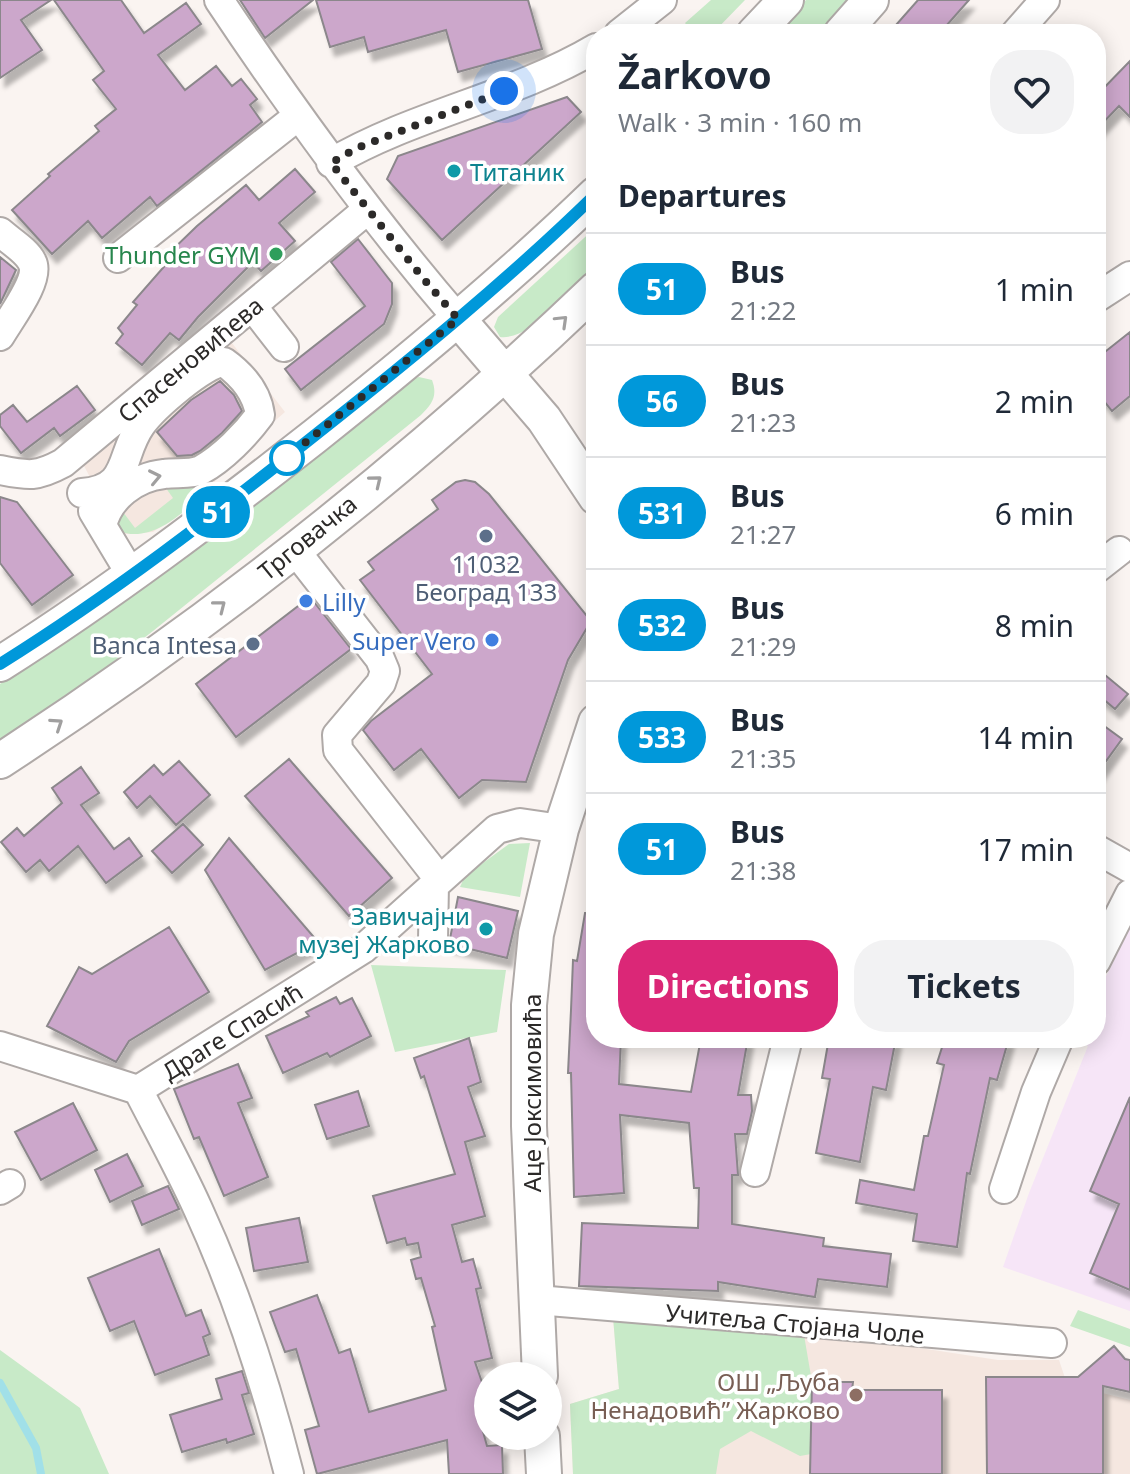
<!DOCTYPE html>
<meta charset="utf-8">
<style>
body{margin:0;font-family:"Noto Sans",sans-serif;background:#f2f2f3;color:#1f2937;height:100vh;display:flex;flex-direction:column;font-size:30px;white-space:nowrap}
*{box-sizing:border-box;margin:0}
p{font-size:26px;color:#747a83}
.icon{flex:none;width:44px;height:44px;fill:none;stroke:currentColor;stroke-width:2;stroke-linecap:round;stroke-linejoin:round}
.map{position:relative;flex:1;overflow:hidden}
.drawer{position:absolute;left:586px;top:24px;width:520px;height:1024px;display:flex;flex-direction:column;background:#fff;border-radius:32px;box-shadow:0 4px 20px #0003}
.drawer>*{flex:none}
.badge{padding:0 16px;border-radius:26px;font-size:28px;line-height:52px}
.tools{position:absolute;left:474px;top:1362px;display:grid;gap:16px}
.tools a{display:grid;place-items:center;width:88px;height:88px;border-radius:50%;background:#fff;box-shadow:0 4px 20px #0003;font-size:40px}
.you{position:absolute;width:40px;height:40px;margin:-20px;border:6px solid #fff;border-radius:50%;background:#1a73e8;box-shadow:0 0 0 12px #1a73e833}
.map>.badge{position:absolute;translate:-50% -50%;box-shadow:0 0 0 4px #fff}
h2{padding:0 32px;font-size:30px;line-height:72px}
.round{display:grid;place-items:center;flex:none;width:84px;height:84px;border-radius:32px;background:#f2f2f3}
.head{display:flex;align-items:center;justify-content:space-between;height:136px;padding:0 32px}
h1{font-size:38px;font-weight:700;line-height:60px}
.button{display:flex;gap:16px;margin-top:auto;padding:16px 32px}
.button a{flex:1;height:92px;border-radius:32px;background:#db2777;color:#fff;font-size:32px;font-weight:700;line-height:92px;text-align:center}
.button a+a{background:#f2f2f3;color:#1f2937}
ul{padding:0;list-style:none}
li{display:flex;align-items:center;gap:24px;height:112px;padding:0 32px;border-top:2px solid #e0e1e3}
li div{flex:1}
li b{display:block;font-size:30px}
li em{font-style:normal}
li .badge{min-width:88px;font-weight:700;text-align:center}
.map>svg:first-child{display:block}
</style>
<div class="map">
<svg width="1130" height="1474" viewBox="0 0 1130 1474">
<defs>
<filter id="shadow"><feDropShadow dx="5" dy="9" stdDeviation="2" flood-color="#0004"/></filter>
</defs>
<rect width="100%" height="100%" fill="#faf4f1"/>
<path fill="#f5e7e0" d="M232 343 285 412 231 459 213 484 176 516 153 532 125 534 112 519 83 464 85 455Z
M613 1317 875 1341 998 1360H1059L1067 1384 1130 1400V1474H573L570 1404 619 1389Z"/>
<path fill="#f6e5f7" d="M1130 927V1311L1003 1267 1029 1193 1088 1046 1075 1040 1096 1038V997Z"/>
<path fill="#c8eac8" d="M711 0H745L712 34H694L685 23Z
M806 0H851L822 34H778Z
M596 227V266C575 287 531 341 500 337L494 327 498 317Z
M419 377 432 380C438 396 432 404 421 415L153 631 83 685 0 743V684L71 637 408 380Z
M208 475 213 484C188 508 155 545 118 531L115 513 120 508 135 528 173 498 163 484Z
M530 843 520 897 460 887 465 876 509 844Z
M371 965 506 970 497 1032 395 1052Z
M1078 1310 1130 1329V1347L1070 1326Z
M613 1317 804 1335 812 1382 811 1454 800 1456 751 1431 720 1449 716 1474H573L570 1404 619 1389Z
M0 1350 80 1408 109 1474H0Z"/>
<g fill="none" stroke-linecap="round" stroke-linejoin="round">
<path stroke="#a1e0e8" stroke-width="8" d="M0 1383 36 1448 41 1474"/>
</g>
<path fill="#cca7cb" stroke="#8b878b" stroke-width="2" filter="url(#shadow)" d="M0 0H51L21 20 42 50 0 78Z
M54 0H121L144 33 186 3 201 24 158 55 185 90 216 66 232 86 241 79 257 99 250 105 262 122 157 206 150 197 102 238 88 221 52 254 12 210 50 176 48 174 99 131 95 126 116 109 93 80 104 71Z
M240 0H313L265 38Z
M316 0H528L542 49 458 72 446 30 368 52 364 37 330 47Z
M918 0H969L939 34H888Z
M1130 61V117L1119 106 1096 130V96Z
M567 97 581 112 442 240 387 179 398 156Z
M295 169 315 192 279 223 295 241 261 271 253 262 198 317 179 340 170 333 142 365 116 343 123 334 118 328 137 305 133 302 169 261 165 257 197 226 246 185 259 200Z
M358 239 392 283V304L384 324 301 390 285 369 365 306 331 262Z
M0 257 16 270 0 304Z
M1130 332V396L1112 411 1096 391V359Z
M220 381 234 395 242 411 222 433 200 451 192 455 177 456 157 432 191 400Z
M77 386 95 410 60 436 54 428 21 453 0 426V415L13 405 27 422Z
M465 480 475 482 489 494 591 621 568 660 526 782 482 780 459 798 421 749 394 770 363 730 371 721 432 674 360 580 374 570 368 562 438 509 432 500 456 482Z
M0 497 17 502 73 575 32 605 0 563Z
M310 597 351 649 236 737 196 684Z
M1105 675 1128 694 1115 709 1096 693V686Z
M1096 720 1122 739 1096 775Z
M289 759 392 878 349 916 245 796Z
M179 761 210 795 176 825 150 796 137 808 124 792 154 765 163 775Z
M81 767 99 793 81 805 114 849 129 838 142 856 106 883 78 846 49 871 40 860 26 872 1 842 17 828 24 836 62 803 52 788Z
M183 824 203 845 172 873 152 851Z
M229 838 318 942 265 970 205 870Z
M458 897 518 911 507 958 449 944Z
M585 913 596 914V1038H621L619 1084 691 1092 701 1038H748L738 1095H751L752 1111 747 1134H735L738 1175H732V1224L824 1238 823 1246 891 1254 887 1287 818 1279 815 1297 718 1282V1291L579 1286 582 1223 698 1228 699 1188H694L689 1123 620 1115 624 1193 574 1197 571 1073H568L571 1010 573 960 577 961Z
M169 927 209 992 129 1041 116 1062 47 1026 79 967 92 974Z
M336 997 340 1004 352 998 371 1036 330 1057 327 1053 283 1073 266 1036 309 1016 306 1012Z
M469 1038 481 1082 468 1087 485 1136 465 1142 485 1216 452 1225 462 1262 473 1259 481 1288 476 1289 492 1358 475 1362 485 1391 479 1393 484 1408 477 1410 487 1446 502 1445 503 1474H449L447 1440 317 1474 305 1430 319 1426 296 1349 285 1352 270 1312 317 1295 339 1353 350 1349 369 1412 446 1390 432 1327 435 1326 421 1278 416 1279 411 1260 421 1257 418 1243 407 1245 405 1238 387 1243 373 1196 455 1174 424 1076 421 1078 414 1058Z
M829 1038H896L886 1090 873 1087 860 1162 816 1153 830 1079 822 1078Z
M945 1038H1009L997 1080 990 1078 970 1174 967 1173 957 1247 913 1241 917 1214 856 1203 860 1180 914 1190 924 1136H928L944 1065 937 1063Z
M238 1064 252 1098 238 1103 268 1177 224 1196 199 1137 194 1139 174 1089Z
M358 1091 369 1126 327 1139 315 1105Z
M1130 1097V1290L1090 1273 1119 1204 1090 1191Z
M73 1103 97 1150 41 1180 15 1132Z
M127 1154 143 1186 110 1202 95 1170Z
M168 1186 179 1209 142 1225 132 1201Z
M299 1218 308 1262 254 1271 246 1228Z
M159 1249 186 1316 201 1310 210 1334 203 1337 209 1355 155 1375 134 1321 110 1331 88 1278Z
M1114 1346 1125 1359 1130 1360V1392L1103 1386V1474H987L986 1377H1078Z
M242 1371 249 1393 242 1395 254 1434 227 1443 226 1439 182 1452 170 1415 222 1399 216 1379Z
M812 1382H853L852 1390H942V1474H810Z"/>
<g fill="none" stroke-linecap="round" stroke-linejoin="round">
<defs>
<path id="minor" d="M219 0C293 111 371 218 458 319
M619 34 662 0
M1015 34 1045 0
M331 163C414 114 513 97 596 48
M0 232C10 241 27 251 32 262 41 279 9 320 0 336
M118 258 298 116
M1096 298 1130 276
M253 307 284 347
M0 470C29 476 37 477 63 463L367 210
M82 493C131 489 119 456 141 425 153 408 205 362 224 362 242 375 257 392 260 415 246 434 223 458 201 470 190 475 176 472 164 474 135 477 108 498 102 526
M93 511 132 576
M294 549 380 659 385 671 381 683 337 735 338 750 439 879
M1096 569 1119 551
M1096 849 1130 868
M433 940 434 884
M1096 961 1130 894
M0 1046 138 1090C158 1129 180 1169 198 1209 237 1294 266 1384 289 1474
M138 1090 363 949 497 829 520 823 561 829
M755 1172 788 1038
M1004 1189 1036 1092 1059 1038
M0 1190 10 1184
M537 1300 1052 1343"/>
<path id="major" d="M754 34 786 0
M841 34 871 0
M458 319 544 419 596 497
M0 664C110 594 213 516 315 436 412 359 507 280 596 194
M0 761C212 623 413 464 596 289
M540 1376 529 1126V1005L536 934 561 829 596 722
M542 1436 544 1474"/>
</defs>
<use href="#minor" stroke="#afa9a7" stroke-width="32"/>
<use href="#major" stroke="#afa9a7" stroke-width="38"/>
<use href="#minor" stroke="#fff" stroke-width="28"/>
<use href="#major" stroke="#fff" stroke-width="34"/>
</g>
<defs><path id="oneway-chevron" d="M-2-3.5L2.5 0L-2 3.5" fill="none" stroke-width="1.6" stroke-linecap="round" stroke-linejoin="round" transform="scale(2)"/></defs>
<g stroke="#a09f9f">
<use href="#oneway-chevron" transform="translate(562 321) rotate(-44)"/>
<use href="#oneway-chevron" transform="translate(155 477) rotate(-12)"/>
<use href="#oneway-chevron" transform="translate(376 481) rotate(-39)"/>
<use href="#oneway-chevron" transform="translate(220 606) rotate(-38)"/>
<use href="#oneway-chevron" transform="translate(57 724) rotate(-34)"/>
</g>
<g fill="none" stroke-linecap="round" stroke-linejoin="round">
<defs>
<path id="line" d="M0 664C112 594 216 514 319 432 415 356 509 279 596 194"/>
</defs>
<use href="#line" stroke="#fff" stroke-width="18"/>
<use href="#line" stroke="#0098da" stroke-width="12"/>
<path stroke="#2c2a29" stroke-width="8" stroke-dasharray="0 14.4" d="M287 458 285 459 458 319 422 277 331 163 357 148 504 91"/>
</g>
<g fill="#0f9aa8" stroke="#fff" stroke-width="3">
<circle cx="454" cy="171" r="8"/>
<circle cx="486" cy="929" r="8"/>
</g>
<circle fill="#2e9e5b" stroke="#fff" stroke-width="3" cx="276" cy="254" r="8"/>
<circle fill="#fff" stroke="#0098da" stroke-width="4" cx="287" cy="458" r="16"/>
<g fill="#5c6f8a" stroke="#fff" stroke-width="3">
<circle cx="486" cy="536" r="8"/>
<circle cx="253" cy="644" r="8"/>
</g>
<g fill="#3f7fe0" stroke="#fff" stroke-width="3">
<circle cx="306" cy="601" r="8"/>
<circle cx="492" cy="640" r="8"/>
</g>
<circle fill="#8d6e63" stroke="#fff" stroke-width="3" cx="856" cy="1395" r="8"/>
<g text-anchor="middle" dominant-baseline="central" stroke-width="7" stroke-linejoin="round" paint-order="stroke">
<g font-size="24" fill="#0d838f" stroke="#fff" text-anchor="start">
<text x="470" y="171">Титаник</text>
<text x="470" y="915" text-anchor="end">Завичајни<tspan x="470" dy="28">музеј Жарково</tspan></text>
</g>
<g font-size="24" fill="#27864d" stroke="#fff" text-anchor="end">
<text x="260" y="254">Thunder GYM</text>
</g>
<g font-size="24" fill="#2c2a29" stroke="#fff">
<text transform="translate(190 359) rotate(-40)">Спасеновићева</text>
<text transform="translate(307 537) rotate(-39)">Трговачка</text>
<text transform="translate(232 1031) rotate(-32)">Драге Спасић</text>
<text transform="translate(531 1093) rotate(-90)">Аце Јоксимовића</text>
<text transform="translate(795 1323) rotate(5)">Учитеља Стојана Чоле</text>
</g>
<g font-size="24" fill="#4e5e75" stroke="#fff">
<text x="486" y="563">11032<tspan x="486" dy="28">Београд 133</tspan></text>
<text x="237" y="644" text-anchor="end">Banca Intesa</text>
</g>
<g font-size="24" fill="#366cbe" stroke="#fff" text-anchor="start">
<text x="322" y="601">Lilly</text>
<text x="476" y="640" text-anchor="end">Super Vero</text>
</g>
<g font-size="24" fill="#785e54" stroke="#fff" text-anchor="end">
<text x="840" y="1381">ОШ „Љуба<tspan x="840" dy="28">Ненадовић” Жарково</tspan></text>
</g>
</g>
</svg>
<div class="tools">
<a><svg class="icon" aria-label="layers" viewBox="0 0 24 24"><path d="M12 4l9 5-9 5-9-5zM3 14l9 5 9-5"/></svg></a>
</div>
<div class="you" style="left:504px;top:91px"></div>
<b class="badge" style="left:218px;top:512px;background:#0098da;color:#fff">51</b>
<section class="drawer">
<div class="head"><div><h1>Žarkovo</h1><p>Walk · 3 min · 160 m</p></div><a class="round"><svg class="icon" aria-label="heart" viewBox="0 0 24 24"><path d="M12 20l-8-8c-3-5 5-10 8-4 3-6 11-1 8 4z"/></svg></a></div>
<h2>Departures</h2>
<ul>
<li><span class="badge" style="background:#0098da;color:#fff">51</span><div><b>Bus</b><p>21:22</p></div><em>1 min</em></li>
<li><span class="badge" style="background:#0098da;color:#fff">56</span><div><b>Bus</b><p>21:23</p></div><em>2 min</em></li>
<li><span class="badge" style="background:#0098da;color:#fff">531</span><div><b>Bus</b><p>21:27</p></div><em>6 min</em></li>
<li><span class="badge" style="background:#0098da;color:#fff">532</span><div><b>Bus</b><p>21:29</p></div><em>8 min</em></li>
<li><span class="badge" style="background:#0098da;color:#fff">533</span><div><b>Bus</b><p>21:35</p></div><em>14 min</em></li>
<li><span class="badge" style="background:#0098da;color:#fff">51</span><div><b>Bus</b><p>21:38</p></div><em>17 min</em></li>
</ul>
<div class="button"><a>Directions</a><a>Tickets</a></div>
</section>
</div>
